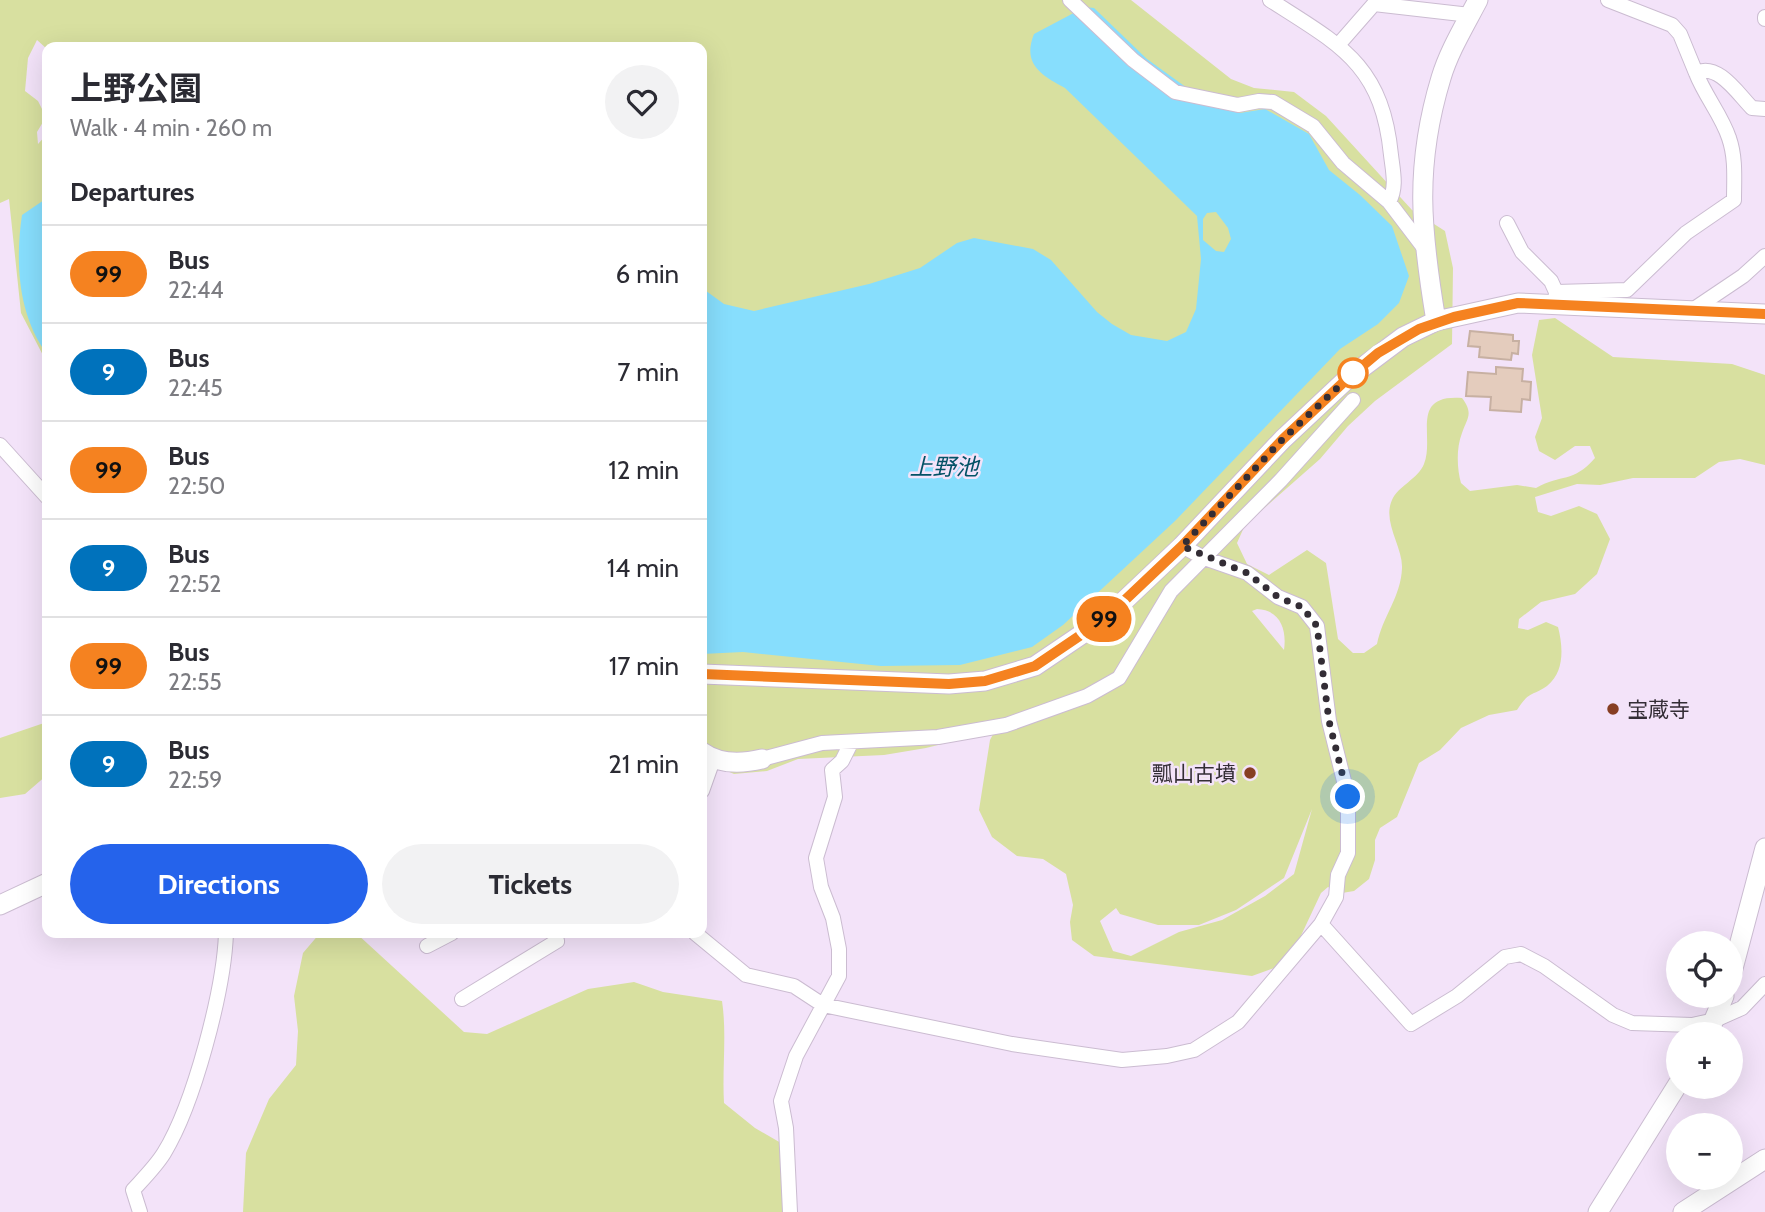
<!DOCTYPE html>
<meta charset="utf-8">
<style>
body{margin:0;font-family:Cabin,"Noto Sans JP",sans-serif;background:#f2f2f3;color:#2b2b33;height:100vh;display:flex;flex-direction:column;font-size:26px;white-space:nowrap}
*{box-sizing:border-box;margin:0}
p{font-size:23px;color:#7c7c81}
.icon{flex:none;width:38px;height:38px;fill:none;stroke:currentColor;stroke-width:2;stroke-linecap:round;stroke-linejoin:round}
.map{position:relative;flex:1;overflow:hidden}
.drawer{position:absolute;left:42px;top:42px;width:665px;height:896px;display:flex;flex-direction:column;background:#fff;border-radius:14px;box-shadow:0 7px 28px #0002}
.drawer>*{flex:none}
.badge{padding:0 14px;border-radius:23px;font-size:24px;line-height:46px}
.tools{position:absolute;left:1666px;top:931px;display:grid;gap:14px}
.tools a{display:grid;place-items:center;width:77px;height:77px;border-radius:50%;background:#fff;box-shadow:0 7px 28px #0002;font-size:35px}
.you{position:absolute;width:35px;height:35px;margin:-18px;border:5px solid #fff;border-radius:50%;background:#1a73e8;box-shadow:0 0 0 10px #1a73e833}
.map>.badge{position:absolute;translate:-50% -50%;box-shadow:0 0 0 4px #fff}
h2{padding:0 28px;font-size:26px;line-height:63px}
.round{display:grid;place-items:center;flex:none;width:74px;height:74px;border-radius:37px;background:#f2f2f3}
.overview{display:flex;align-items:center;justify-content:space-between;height:119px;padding:0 28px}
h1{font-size:33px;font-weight:700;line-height:52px}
.cta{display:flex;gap:14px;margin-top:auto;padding:14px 28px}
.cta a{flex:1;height:80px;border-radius:42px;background:#2563eb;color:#fff;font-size:28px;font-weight:700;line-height:80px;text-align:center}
.cta a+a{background:#f2f2f3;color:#2b2b33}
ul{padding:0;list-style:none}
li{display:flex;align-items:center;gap:21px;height:98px;padding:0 28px;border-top:2px solid #e1e1e2}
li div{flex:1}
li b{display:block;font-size:26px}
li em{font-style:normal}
li .badge{min-width:77px;font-weight:700;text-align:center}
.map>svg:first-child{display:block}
</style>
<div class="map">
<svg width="1765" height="1212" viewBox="0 0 1765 1212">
<rect width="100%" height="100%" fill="#f3e3f9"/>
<path fill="#d8e0a0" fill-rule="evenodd" d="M0 0H1131L1231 79 1254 88 1294 92 1326 116 1412 210 1445 231 1453 268 1452 344 1375 401 1348 426 1320 459 1245 525 1237 543 1247 564 1269 575 1307 550 1326 563 1338 639 1353 653H1364L1377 644C1382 617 1401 597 1402 568 1403 547 1382 522 1392 500 1398 486 1418 479 1424 464 1435 437 1409 394 1462 398 1474 414 1467 418 1462 433 1456 448 1457 469 1461 483L1470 491 1517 485 1536 488C1562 473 1572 484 1595 458L1590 446H1575L1555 460 1539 451 1535 437 1542 418 1532 355 1539 320 1555 318 1613 357 1732 364 1765 375V465L1740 459 1719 462 1695 478H1633L1600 485 1577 484 1535 497 1538 512 1551 516 1579 506 1597 514 1610 539 1597 574 1575 594 1541 602 1519 619 1518 628 1528 630 1546 622 1558 627C1563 646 1565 672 1547 686 1531 697 1530 690 1517 710L1489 715 1461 728 1440 750 1419 763 1397 817 1380 828 1375 840V860L1369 879 1354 891 1342 893 1328 887 1321 893 1298 942 1277 967 1252 976 1094 956 1072 940 1070 922 1073 905 1066 874 1043 859 1017 856 992 837 979 810 990 740 999 723 958 740 926 748 884 755 798 759 767 771 734 774 702 760V47L47 49 37 40 28 58 25 91 38 101 46 117 37 132 38 144 47 134V363L21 313 9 199 0 203ZM1257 609C1280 610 1287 629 1284 650L1252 611ZM1312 809 1294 874 1265 896 1222 920 1179 932 1131 956 1113 951 1100 921 1116 908 1120 914 1158 925H1199L1236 910 1284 878Z
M47 722V775L25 794 0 798V738Z
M320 933H356L464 1032 487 1034 588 989 634 982 663 992 722 1001C727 1034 722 1069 724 1103L755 1128 781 1143 785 1212H243L246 1153 269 1099 296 1065 298 1031 294 996 303 953Z"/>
<path fill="#87defd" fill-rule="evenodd" d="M1085 7 1094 8 1147 59 1212 106 1240 113 1265 109 1309 134 1329 170 1360 195 1392 226 1409 276 1399 303 1378 324 1340 349 1175 521 1063 625 1032 647 960 665 881 666 743 652 702 654V288L724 304 754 311 869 284 920 268 957 243 974 238 1033 249 1051 260 1097 312 1112 324 1131 335 1167 341 1186 332 1196 309 1201 259 1197 216 1065 88C1041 75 1022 64 1034 34ZM1216 212 1228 228 1231 239 1224 252 1216 251 1203 240V219L1207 213Z
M47 198V354C18 315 15 262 22 215Z"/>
<path fill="#e4ccbd" stroke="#c7b0a2" stroke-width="2" d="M1470 331 1513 335V341H1519L1518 354 1512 353 1511 360 1479 357 1480 347 1468 346Z
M1496 367 1523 369 1522 381 1531 382 1530 400 1522 399 1521 412 1490 410 1491 397 1466 396 1468 372 1496 374Z"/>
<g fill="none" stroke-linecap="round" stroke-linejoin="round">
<defs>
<path id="street" d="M1070 0 1133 60 1175 92 1238 105 1259 101 1273 102 1313 126 1343 163 1389 202 1424 248
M1270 0C1340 45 1382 64 1391 155 1393 172 1397 187 1389 202
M1608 0 1672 25 1680 34 1696 73
M1765 17V19
M1339 44 1374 4 1470 15
M1507 223 1522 252 1551 281 1556 292
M1555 305 1556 292 1627 290 1686 233 1734 200C1734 179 1736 158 1729 138 1722 116 1705 96 1696 73 1718 62 1738 94 1752 108L1765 109
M1691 311 1743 276 1765 256
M0 445 47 497
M762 759 822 743 938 737 1006 725 1087 696 1119 678 1171 591 1281 480 1353 400
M702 791 713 760
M1321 924 1411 1024 1457 996 1505 957 1521 954 1544 966 1613 1015 1632 1023 1692 1025 1715 1020 1742 1008 1765 984
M695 933 746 975 794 986 823 1005 1012 1044 1122 1060 1167 1056 1194 1050 1238 1022 1321 924 1336 897 1338 875 1348 853V797L1329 721 1317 626 1302 607 1278 597 1247 573 1204 558 1182 546
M427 946 452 933
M462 999 557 941 555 933
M140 1212 133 1190C144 1178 156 1166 164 1153 194 1104 224 990 226 933
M790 1212 786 1128 781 1101 796 1056 839 976V949L833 918 821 887 816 858 835 797 832 770 842 761 851 743"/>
<path id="secondary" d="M1436 321C1421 231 1414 167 1441 78 1449 51 1465 25 1478 0
M702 674 949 684 985 681 1035 666 1106 618 1182 546 1283 439 1347 379 1403 337 1436 321 1518 303 1765 314
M702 752C720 765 741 764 762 759
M0 905 47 883
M1731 976 1765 848
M1708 1034 1724 996
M1598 1212 1678 1084
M1683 1212 1765 1159"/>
</defs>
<use href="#street" stroke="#cbbcd1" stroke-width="16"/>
<use href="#secondary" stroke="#cbbcd1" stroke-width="21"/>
<use href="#street" stroke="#fff" stroke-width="14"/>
<use href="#secondary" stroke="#fff" stroke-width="19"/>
</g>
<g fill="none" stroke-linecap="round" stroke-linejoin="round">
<defs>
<path id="line" d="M702 674 949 684 985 681 1035 666 1106 618 1182 546 1283 439 1347 379 1378 353 1419 329 1454 317 1518 303 1765 314"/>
</defs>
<use href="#line" stroke="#fff" stroke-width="16"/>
<use href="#line" stroke="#f58220" stroke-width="10"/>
<path stroke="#332d35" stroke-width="7" stroke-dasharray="0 12.6" d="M1348 797 1329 721 1317 626 1302 607 1278 597 1247 573 1182 546 1283 439 1353 373"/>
</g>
<circle fill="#fff" stroke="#f58220" stroke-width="3.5" cx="1353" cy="373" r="14"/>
<g fill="#873e23" stroke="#f3e3f9" stroke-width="2.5">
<circle cx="1613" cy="709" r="7"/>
<circle cx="1250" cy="773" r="7"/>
</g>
<g text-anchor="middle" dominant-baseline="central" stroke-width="5" stroke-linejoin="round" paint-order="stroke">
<g font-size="21" fill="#332d35" stroke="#f3e3f9" text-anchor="start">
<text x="1627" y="709">宝蔵寺</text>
<text x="1236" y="773" text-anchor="end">瓢山古墳</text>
</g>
<g font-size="23" font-style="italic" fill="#035266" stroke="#f3e3f9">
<text x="944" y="467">上野池</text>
</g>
</g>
</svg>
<div class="tools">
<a><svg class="icon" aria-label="locate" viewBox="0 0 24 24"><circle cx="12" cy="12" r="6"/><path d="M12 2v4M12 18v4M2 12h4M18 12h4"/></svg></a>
<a>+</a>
<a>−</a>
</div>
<div class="you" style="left:1348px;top:797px"></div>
<b class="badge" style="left:1104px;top:619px;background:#f58220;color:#111">99</b>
<section class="drawer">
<div class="overview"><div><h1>上野公園</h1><p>Walk · 4 min · 260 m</p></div><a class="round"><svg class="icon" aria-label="heart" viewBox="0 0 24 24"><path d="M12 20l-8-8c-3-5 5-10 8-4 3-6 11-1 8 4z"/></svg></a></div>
<h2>Departures</h2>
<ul>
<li><span class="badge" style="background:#f58220;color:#111">99</span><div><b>Bus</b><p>22:44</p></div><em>6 min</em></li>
<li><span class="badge" style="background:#0072bc;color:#fff">9</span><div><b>Bus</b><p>22:45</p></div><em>7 min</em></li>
<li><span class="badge" style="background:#f58220;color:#111">99</span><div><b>Bus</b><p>22:50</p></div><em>12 min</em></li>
<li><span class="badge" style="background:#0072bc;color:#fff">9</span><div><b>Bus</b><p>22:52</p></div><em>14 min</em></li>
<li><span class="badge" style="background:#f58220;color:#111">99</span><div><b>Bus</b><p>22:55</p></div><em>17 min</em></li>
<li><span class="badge" style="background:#0072bc;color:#fff">9</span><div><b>Bus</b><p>22:59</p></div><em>21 min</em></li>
</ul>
<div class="cta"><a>Directions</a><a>Tickets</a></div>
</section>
</div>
